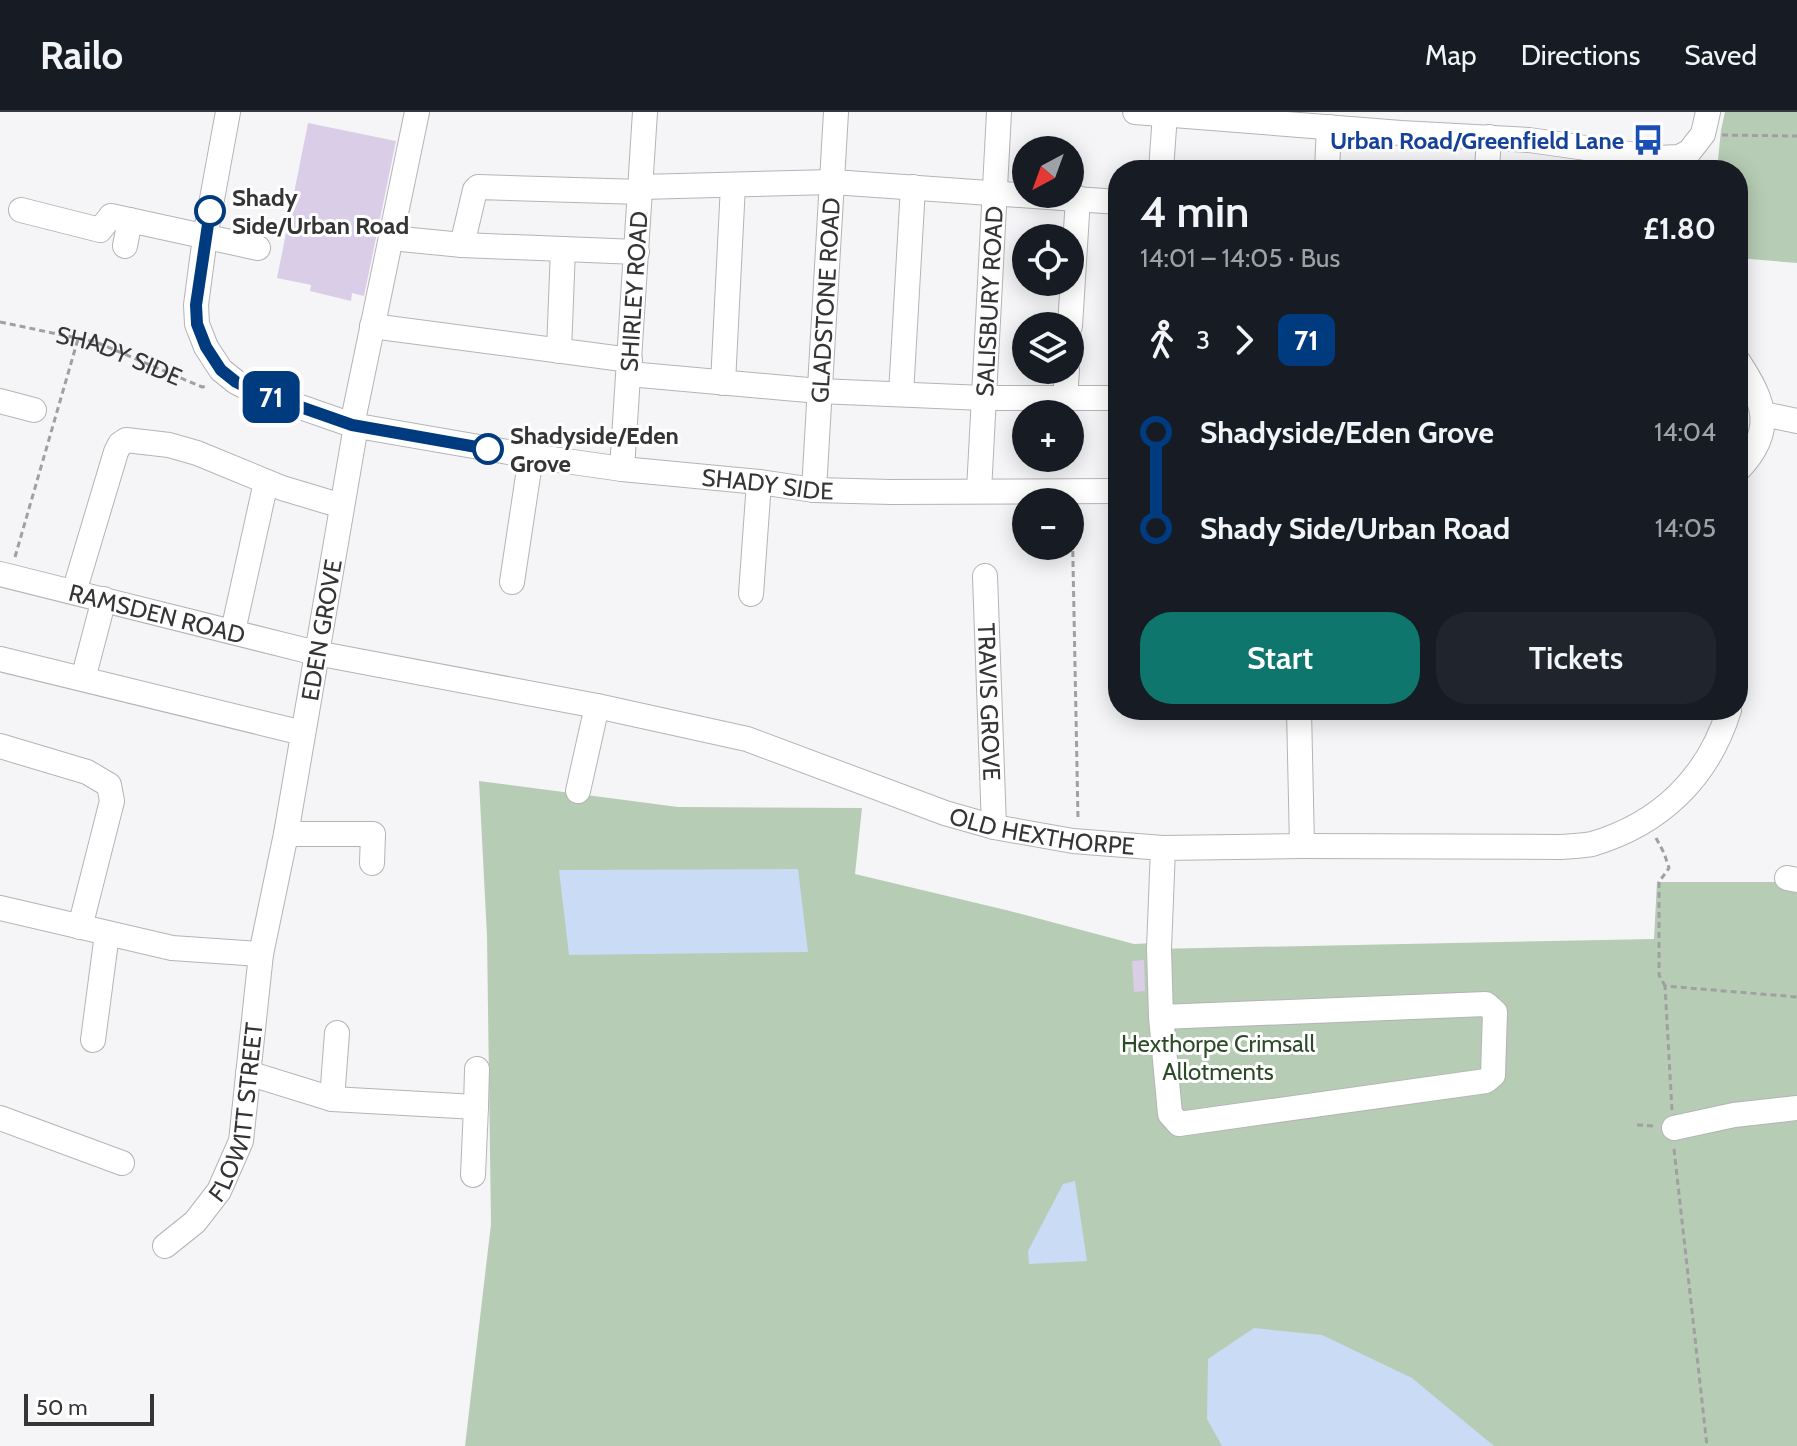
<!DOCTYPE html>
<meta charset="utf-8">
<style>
body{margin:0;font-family:Cabin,sans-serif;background:#20242c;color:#f1f3f6;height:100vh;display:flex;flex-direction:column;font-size:30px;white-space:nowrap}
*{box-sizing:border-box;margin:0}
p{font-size:26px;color:#9ea1a6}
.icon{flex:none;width:44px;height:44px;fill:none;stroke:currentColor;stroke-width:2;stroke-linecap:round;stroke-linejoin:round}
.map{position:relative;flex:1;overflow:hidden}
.details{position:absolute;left:1108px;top:48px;width:640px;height:560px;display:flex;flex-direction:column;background:#171b24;border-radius:32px;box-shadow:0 4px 20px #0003}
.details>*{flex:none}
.badge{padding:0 16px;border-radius:12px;font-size:28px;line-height:52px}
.needle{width:52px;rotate:221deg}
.fabs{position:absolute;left:1012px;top:24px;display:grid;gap:16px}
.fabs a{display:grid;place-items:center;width:72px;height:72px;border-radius:50%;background:#171b24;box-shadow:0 4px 20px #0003;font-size:40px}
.scale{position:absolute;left:24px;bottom:20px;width:130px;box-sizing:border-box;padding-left:8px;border:4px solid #353536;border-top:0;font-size:22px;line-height:28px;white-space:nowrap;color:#353536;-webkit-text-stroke:6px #fff;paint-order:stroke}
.map>.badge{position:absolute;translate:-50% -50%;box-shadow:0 0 0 4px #fff}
.legs{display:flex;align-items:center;gap:12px;height:88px;padding:0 32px;font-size:26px}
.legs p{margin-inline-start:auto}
.summary{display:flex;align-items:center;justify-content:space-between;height:136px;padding:0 32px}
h1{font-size:44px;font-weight:600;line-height:60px}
.primary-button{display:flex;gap:16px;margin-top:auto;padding:16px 32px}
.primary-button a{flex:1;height:92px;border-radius:32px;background:#0f766e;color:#fff;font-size:32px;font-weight:600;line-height:92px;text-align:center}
.primary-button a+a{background:#20242c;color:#f1f3f6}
ul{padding:0 32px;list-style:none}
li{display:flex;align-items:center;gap:28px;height:96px;font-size:30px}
li i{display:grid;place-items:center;width:12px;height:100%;margin:0 10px;background:currentColor}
li i::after{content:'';width:20px;height:20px;margin:-10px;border:6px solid;border-radius:50%;background:#171b24}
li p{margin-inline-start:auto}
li:first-child i{background:linear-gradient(#0000 50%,currentColor 0)}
li:last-child i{background:linear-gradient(currentColor 50%,#0000 0)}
header{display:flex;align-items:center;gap:48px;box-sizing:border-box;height:112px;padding:0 40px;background:#171b24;border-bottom:2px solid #363941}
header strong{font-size:38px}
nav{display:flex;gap:44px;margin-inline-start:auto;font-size:28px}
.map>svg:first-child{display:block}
</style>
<header>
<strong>Railo</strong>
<nav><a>Map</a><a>Directions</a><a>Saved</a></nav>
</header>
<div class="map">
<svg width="1797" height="1334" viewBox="0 0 1797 1334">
<rect width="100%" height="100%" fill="#f5f5f7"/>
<path fill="#b7ccb4" d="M1725 0H1797V151L1738 146V58H1717L1721 18Z
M479 669 678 695 862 696 855 762 1010 799 1134 832 1153 831V837L1654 827 1657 770H1781L1797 774V1334H465L491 1112 487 824Z"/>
<path fill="#cadbf5" d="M798 757 808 840 569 843 559 758Z
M1075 1069 1087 1149 1029 1152 1028 1139 1063 1072Z
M1254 1216 1322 1223 1412 1266 1494 1334H1222L1207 1307 1208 1247Z"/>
<path fill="#dacde8" d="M308 11 396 29 364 184 352 181 351 189 310 179 311 173 277 166Z
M1144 848 1145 879 1134 880 1132 849Z"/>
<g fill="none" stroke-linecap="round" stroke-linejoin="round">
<defs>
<g id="minor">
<path id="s2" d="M228 0 205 125 196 193 197 212 206 235 221 258 236 270 252 278 352 313 531 344 622 357 759 370 814 378 891 380 1118 379"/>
<path d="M1135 0 1401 21 1529 28 1657 46 1679 45 1689 40 1703 22 1708 0"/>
<path d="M1161 58 1165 2"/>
<path d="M1327 58 1329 15"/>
<path d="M1487 58 1489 25"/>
<path d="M641 75 833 70 1118 90"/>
<path d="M21 98 100 118 111 104 258 136"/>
<path d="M391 126 462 133 637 140"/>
<path d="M462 133 475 78 478 75 641 80"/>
<path d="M125 134 130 108"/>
<path d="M372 214 630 248"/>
<path d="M1070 214 1078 86"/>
<path d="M559 239 563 137"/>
<path d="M1738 249C1765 290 1776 319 1738 358"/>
<path d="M629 262 819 279 983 286H1118"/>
<path d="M723 271 733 73"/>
<path d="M901 282 913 75"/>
<path d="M1065 286 1067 258"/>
<path d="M0 289 34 298"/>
<path d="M1763 302 1797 309"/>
<path d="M352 313 417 0"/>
<path id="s3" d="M622 357 645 0"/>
<path id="s4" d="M814 378 836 0"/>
<path id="s5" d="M979 379 999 0"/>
<path id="s6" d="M0 462 316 541 597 594 747 627 945 701 994 715 1073 729 1163 736 1302 734 1561 735C1571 734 1582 734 1592 732 1660 712 1708 666 1729 598"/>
<path id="s7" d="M985 464 994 715"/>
<path d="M512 470 531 344"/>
<path d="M74 480 116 340 120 332 126 328 169 333 197 341 282 376 342 394"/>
<path d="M751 482 759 370"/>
<path d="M233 519 266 370"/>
<path d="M0 547 303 621"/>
<path d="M83 567 104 487"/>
<path d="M1299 598 1302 734"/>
<path d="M0 634 87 660 109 673 112 689 80 815"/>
<path d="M578 679 597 594"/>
<path d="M286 722H373L372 751"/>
<path d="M1787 766 1797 768"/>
<path d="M0 796 172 836 261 842"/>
<path d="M1161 905 1486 892 1495 900 1493 963 1486 969 1179 1012 1170 1002 1161 905 1159 837 1163 736"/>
<path d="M93 928 107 822"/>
<path d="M248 961 332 987 476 995 473 1063"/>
<path d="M332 987 337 921"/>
<path d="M476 995 477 957"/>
<path d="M0 1006 122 1051"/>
<path d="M1674 1016 1734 1003 1797 996"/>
<path id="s8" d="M165 1134 195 1110 219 1079 241 1029 261 842 286 722 356 314"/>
</g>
</defs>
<use href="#minor" stroke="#b4b4b6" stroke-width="26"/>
<g stroke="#a0a0a2" stroke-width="3" stroke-dasharray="6 4" stroke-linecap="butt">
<path d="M1722 23 1797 24"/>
<path id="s1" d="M0 210 96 230 202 275 208 274"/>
<path d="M1072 399 1078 707"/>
<path d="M15 445 78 227"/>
<path d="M1656 726 1664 741 1669 756 1659 770V863L1665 874"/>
<path d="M1672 998 1665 874 1797 885"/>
<path d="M1637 1013 1654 1014"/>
<path d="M1674 1037 1707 1334"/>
</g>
<use href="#minor" stroke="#fff" stroke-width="24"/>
</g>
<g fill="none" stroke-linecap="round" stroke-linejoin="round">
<defs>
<path id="line-1" d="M210 99 196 193 197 212 206 235 221 258 236 270 252 278 352 313 488 337"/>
</defs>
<use href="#line-1" stroke="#fff" stroke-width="18"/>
<use href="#line-1" stroke="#003b80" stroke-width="12"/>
</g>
<defs>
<symbol id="bus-bare" viewBox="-9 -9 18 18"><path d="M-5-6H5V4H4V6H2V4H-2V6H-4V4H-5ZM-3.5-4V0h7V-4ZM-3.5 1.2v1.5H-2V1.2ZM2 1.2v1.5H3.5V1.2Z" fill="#1a4fb4" stroke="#fff" stroke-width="2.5" paint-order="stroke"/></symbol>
</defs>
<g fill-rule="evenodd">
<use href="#bus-bare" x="1626" y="6" width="44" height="44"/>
</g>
<g fill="#fff" stroke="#003b80" stroke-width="4">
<circle cx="210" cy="99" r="14"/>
<circle cx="488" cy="337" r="14"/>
</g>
<g text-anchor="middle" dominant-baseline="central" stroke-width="6" stroke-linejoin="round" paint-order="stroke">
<g font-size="24" font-weight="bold" fill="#164399" stroke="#fff" text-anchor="end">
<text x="1624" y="28">Urban Road/Greenfield Lane</text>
</g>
<g font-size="24" font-weight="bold" fill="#353536" stroke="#fff" text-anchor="start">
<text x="232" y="85">Shady<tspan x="232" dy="28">Side/Urban Road</tspan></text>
<text x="510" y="323">Shadyside/Eden<tspan x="510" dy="28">Grove</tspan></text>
</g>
<g font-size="24" fill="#353536" stroke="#fff">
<text stroke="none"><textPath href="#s3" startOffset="178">SHIRLEY ROAD</textPath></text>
<text stroke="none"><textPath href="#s4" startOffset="190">GLADSTONE ROAD</textPath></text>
<text stroke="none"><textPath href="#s5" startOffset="190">SALISBURY ROAD</textPath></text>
<text stroke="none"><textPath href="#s1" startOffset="124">SHADY SIDE</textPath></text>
<text stroke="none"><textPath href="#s2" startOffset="830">SHADY SIDE</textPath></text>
<text stroke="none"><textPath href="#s6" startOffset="162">RAMSDEN ROAD</textPath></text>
<text stroke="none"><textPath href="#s8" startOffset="650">EDEN GROVE</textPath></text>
<text stroke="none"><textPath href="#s7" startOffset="126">TRAVIS GROVE</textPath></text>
<text stroke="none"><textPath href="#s6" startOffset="1076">OLD HEXTHORPE</textPath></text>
<text stroke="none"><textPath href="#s8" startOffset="160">FLOWITT STREET</textPath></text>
</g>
<g font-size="24" fill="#2c4c28" stroke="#fff">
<text x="1218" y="931">Hexthorpe Crimsall<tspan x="1218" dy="28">Allotments</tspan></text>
</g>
</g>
</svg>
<div class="fabs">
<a><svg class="needle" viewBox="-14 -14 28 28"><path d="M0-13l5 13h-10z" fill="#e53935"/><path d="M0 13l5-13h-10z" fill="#9ea1a6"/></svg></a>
<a><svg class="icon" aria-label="locate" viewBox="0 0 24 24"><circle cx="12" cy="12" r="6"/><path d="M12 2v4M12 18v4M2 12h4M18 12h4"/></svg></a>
<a><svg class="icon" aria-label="layers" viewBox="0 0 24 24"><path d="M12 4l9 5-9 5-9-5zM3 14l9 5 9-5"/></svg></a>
<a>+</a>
<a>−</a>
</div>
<div class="scale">50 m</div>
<b class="badge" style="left:271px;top:285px;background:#003b80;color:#fff">71</b>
<section class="details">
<div class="summary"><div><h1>4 min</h1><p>14:01 – 14:05 · Bus</p></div><b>£1.80</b></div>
<div class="legs"><svg class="icon" aria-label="walk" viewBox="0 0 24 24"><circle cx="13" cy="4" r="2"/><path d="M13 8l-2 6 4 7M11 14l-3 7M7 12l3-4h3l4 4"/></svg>3<svg class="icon" aria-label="forward" viewBox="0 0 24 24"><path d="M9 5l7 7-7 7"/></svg><b class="badge" style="background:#003b80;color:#fff">71</b></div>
<ul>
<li><i style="color:#003b80"></i><b>Shadyside/Eden Grove</b><p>14:04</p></li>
<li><i style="color:#003b80"></i><b>Shady Side/Urban Road</b><p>14:05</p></li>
</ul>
<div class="primary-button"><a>Start</a><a>Tickets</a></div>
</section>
</div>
